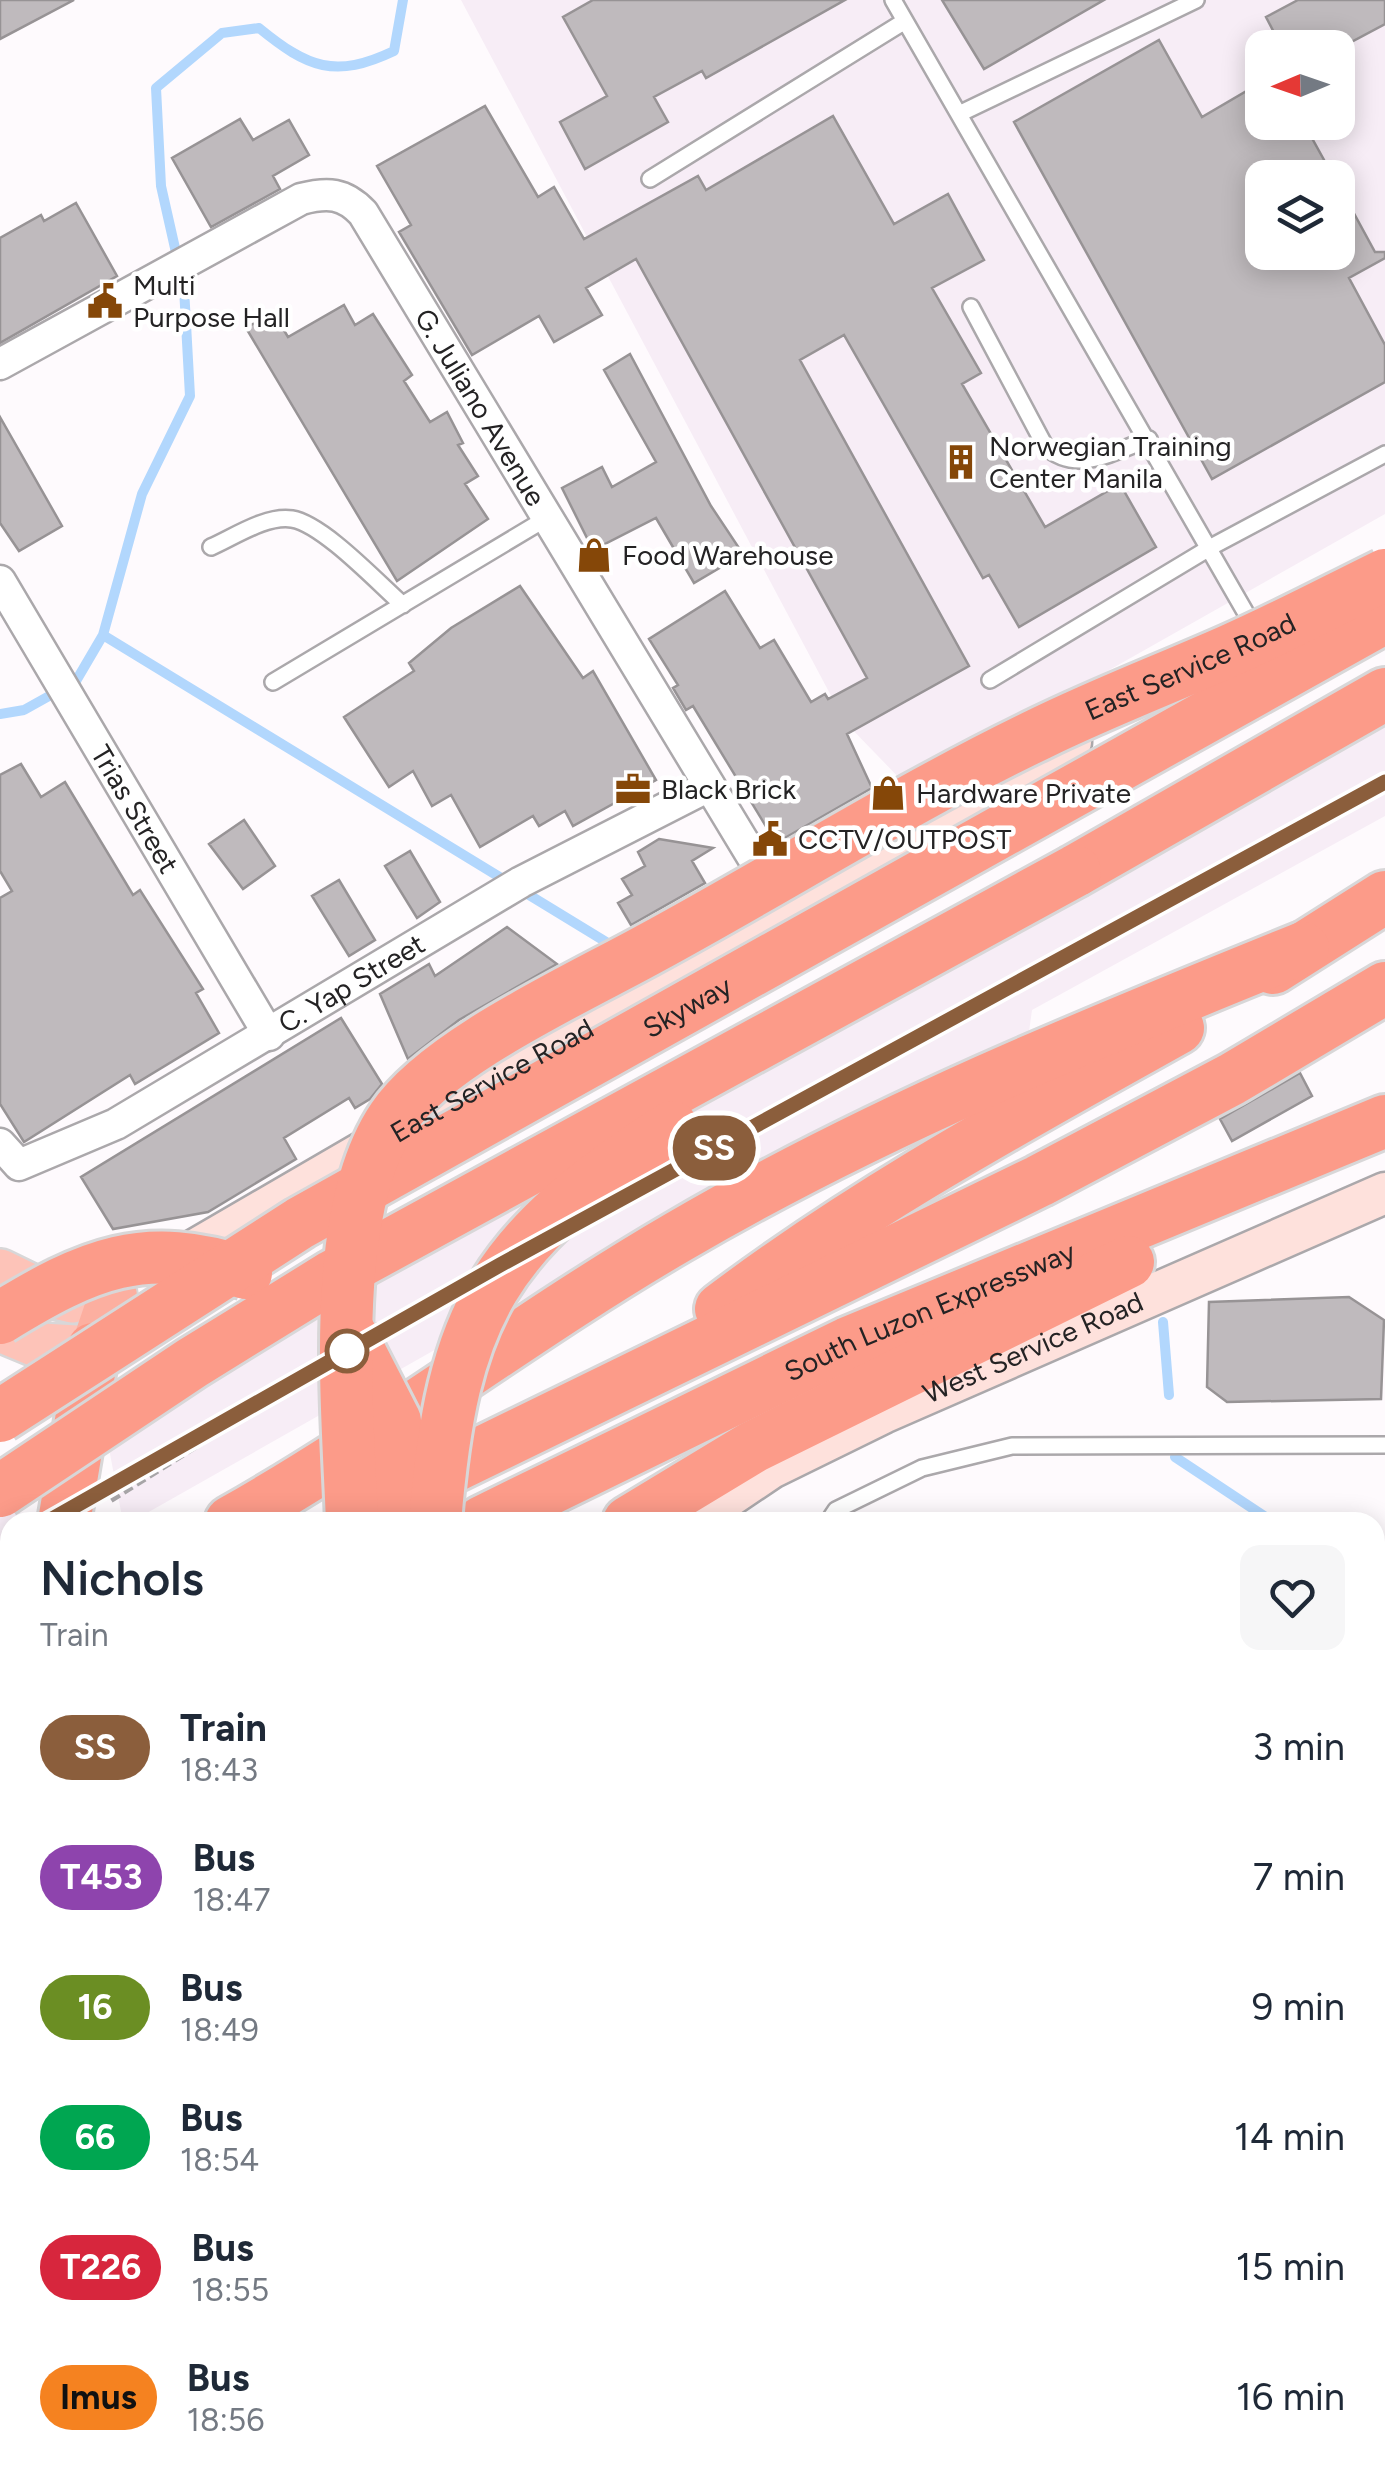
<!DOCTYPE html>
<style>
body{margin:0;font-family:Figtree,sans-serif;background:#f6f6f7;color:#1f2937;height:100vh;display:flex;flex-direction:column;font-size:38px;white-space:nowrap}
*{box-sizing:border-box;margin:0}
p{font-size:32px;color:#747a83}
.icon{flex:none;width:55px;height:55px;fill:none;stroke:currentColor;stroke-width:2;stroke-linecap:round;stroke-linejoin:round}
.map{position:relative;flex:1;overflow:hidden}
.sheet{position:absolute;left:0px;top:1512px;width:1385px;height:972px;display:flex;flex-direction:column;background:#fff;border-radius:30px 30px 0 0;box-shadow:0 5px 25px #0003}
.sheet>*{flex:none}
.badge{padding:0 20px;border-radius:32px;font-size:35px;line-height:65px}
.needle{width:65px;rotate:268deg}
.controls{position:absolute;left:1245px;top:30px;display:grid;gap:20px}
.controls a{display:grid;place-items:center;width:110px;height:110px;border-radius:20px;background:#fff;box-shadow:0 5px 25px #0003;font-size:50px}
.map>.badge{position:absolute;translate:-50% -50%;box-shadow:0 0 0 5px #fff}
.round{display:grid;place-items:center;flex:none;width:105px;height:105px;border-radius:20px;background:#f6f6f7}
.overview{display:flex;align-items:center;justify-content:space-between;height:170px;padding:0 40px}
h1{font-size:48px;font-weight:600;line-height:75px}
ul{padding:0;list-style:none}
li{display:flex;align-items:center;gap:30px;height:130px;padding:0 40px}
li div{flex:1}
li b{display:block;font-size:38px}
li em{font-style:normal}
li .badge{min-width:110px;font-weight:700;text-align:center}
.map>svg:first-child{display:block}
</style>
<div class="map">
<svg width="1385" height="2483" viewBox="0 0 1385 2483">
<rect width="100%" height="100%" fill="#fefafd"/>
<path fill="#f7edf6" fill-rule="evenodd" d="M461 0H1385V514L906 785 845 722ZM1262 48H1338V122H1262ZM1262 178H1338V252H1262Z
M1385 723V816L1032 1010 1028 1039 625 1242 131 1522H123L106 1433Z
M38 1458 17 1522H10V1543L0 1574V1480Z"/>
<path fill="#eec0e9" d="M10 1887V2307H0V1891Z
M0 2446H10V2475H918L931 2483H0Z"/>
<path fill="#b2d7fd" d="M460 2475H588L583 2483H457Z"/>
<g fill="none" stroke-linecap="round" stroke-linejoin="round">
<path stroke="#b2d7fd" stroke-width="10" d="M103 635 616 948
M0 714 24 710 76 681 103 635 142 494 190 396 184 288 161 186 156 88 222 33 259 28C308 68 335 79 394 51L403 0
M1163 1322 1169 1395
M1175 1457 1273 1522
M1375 1612 1385 1622"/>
</g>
<path fill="#bfbabd" stroke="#979395" stroke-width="2.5" d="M0 0H74L0 39Z
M593 0H845L706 78 702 71 654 97 668 122 585 169 560 122 607 96 563 17Z
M942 0H1104L984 69Z
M1298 0H1385V24L1340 48H1282L1266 17Z
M1159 40 1202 117 1262 82V122H1303L1334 178H1262V252H1338V184L1375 252H1385V258L1349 278 1385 345V382L1212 479 1014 122Z
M485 106 538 197 554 187 584 239 698 176 706 190 833 116 894 224 948 194 984 260 932 288 981 373 962 384 1045 527 1120 484 1156 547 1019 627 989 575 983 578 844 335 800 360 969 666 847 734 872 788 776 843 693 706 686 710 673 688 678 685 649 639 725 591 760 648 774 640 811 702 825 694 828 699 867 678 636 259 586 288 602 315 554 342 539 316 472 355 399 232 411 225 377 166Z
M240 119 253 140 289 120 309 155 273 176 280 189 211 227 172 158Z
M76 203 117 276 0 343V238L41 215 44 221Z
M344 305 355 325 373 314 412 375 404 381 430 422 447 412 463 443 458 445 478 476 465 484 488 519 397 581 246 328 273 312 288 337Z
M630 354 711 506 743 554 694 583 656 518 593 550 562 488 602 467 612 487 656 462 604 370Z
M0 417 62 526 19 551 0 523Z
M520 586 583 678 593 671 656 780 573 826 565 811 539 826 533 816 480 847 451 795 432 806 413 771 389 787 344 717 414 671 409 663 451 628Z
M21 764 41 797 65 782 133 895 140 890 203 989 196 993 219 1033 135 1084 130 1075 24 1142 0 1104V898L12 891 0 871V775Z
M244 820 275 866 243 889 209 844Z
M659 839 713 848 692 861 705 883 631 925 618 903 632 895 622 879 645 866 638 852Z
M410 851 440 902 417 918 385 866Z
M339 880 375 940 349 956 312 896Z
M507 927 557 964 459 1020 408 1059 380 994 429 964 435 976Z
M341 1018 382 1084 370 1099 355 1108 349 1098 284 1138 296 1159 208 1212 113 1229 81 1177Z
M1300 1073 1312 1096 1232 1141 1220 1119Z
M1349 1297 1384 1320 1381 1399 1227 1402 1207 1387 1209 1302Z"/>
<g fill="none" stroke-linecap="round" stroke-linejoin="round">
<defs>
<path id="service" d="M893 0 1255 629
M961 113 1196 0
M650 179 905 21
M971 307 1045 446C1076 475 1113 452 1149 439
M211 547C234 537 266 515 292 519 323 524 378 583 403 605
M990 680 1211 547 1385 454
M273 682 547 518
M828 1522 836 1510 922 1468 1012 1446 1385 1445
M1375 1971 1385 1977
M0 2314 10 2289
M1375 2463 1385 2468
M61 2483 83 2475"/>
<g id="minor">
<path id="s1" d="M0 364 301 199C328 192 344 193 363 213L775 894"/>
<path id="s2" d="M0 581 269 1035"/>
<path id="s3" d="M0 1144 19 1165 116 1124 521 882 707 787"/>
</g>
<g id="secondary">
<path id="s4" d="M169 1265 408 1126 790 917 1071 742"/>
<path id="s5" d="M691 1522 771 1468 883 1413 1385 1193"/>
</g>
<path id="primary" d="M0 1272 43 1293 72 1300
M0 1329 41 1346 93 1349
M0 1820 10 1827
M0 2328H10
M0 2380H10
M1061 2475 1074 2483"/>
<path id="trunk" d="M85 1378 113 1296
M0 1635 10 1612
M0 1785 10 1779"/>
<g id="motorway">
<path d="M1075 871 1385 694"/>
<path d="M1273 968 1385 897"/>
<path d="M721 1309C865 1200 1021 1116 1178 1028"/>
<path d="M403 1491 1039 1181 1232 1079 1385 988"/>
<path d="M64 1522 93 1349"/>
<path d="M231 1522C385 1435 525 1326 678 1237 876 1121 1090 1034 1303 948"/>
<path id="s6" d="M482 1522 848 1343 1385 1121"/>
<path d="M629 1522 753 1447 1128 1262"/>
<path d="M0 1577 10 1575"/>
<path d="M0 1710 10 1704"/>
<path d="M1029 2475 1042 2483"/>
<path d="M1100 2475 1114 2483"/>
<path d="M1187 2475 1200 2483"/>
</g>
</defs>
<use href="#service" stroke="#aba8ab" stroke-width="20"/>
<use href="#minor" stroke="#aba8ab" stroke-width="35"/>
<use href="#secondary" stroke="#aba8ab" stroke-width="45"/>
<use href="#primary" stroke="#d8d7d8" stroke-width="50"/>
<use href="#trunk" stroke="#d8d7d8" stroke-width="52"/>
<use href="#motorway" stroke="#d8d7d8" stroke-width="58"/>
<path stroke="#a7a5a7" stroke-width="6" stroke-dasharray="10 5" stroke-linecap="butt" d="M111 1500 203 1442
M681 2475 694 2483
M624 2483 630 2475"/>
<use href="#service" stroke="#fff" stroke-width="15"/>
<use href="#minor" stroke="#fff" stroke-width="30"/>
<use href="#secondary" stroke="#fee1dc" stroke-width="40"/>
<use href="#primary" stroke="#fdc3b8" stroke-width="45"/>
<use href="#trunk" stroke="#fcafa0" stroke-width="48"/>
<use href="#motorway" stroke="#fc9b89" stroke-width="52"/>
<defs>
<g id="motorway-bridge">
<path d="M0 1318C88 1264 144 1239 246 1273"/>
<path d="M351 1335 395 1421 402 1522"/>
<path id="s7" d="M0 1416 300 1223 1385 617"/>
<path d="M0 1491 192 1363 333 1276 1075 871"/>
<path id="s8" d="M352 1522C348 1409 328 1214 393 1118 437 1052 579 988 651 948 780 878 906 798 1039 734 1102 703 1168 678 1231 650 1283 627 1334 600 1385 575"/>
<path d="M435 1522C452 1311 494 1241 672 1127"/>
</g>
</defs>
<use href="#motorway-bridge" stroke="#d8d7d8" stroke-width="58" stroke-linecap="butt"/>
<use href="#motorway-bridge" stroke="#fc9b89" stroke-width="52"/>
</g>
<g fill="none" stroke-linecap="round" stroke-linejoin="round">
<defs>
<path id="line" d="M47 1522 500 1265 1385 782"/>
</defs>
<use href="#line" stroke="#fff" stroke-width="22"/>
<use href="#line" stroke="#8b5e3c" stroke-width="15"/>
</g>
<defs>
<symbol id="civic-bare" viewBox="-9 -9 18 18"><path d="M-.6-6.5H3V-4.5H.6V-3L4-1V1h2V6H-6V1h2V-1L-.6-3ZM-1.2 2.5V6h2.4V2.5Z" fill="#854708" stroke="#fff" stroke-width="2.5" paint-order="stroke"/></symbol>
<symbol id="building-bare" viewBox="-9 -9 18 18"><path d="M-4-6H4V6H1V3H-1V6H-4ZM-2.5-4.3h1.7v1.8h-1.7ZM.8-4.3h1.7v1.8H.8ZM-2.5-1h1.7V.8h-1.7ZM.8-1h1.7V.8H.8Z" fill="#854708" stroke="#fff" stroke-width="2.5" paint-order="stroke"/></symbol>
<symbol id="shop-bare" viewBox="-9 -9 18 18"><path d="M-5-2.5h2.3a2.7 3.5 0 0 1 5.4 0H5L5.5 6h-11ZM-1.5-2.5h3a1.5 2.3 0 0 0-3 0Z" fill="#854708" stroke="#fff" stroke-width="2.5" paint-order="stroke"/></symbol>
<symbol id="office-bare" viewBox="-9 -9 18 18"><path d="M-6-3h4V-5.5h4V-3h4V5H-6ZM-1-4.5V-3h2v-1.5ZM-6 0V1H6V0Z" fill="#854708" stroke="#fff" stroke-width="2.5" paint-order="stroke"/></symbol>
</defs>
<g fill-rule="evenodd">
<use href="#civic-bare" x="80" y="276" width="50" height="50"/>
<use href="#building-bare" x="936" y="437" width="50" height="50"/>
<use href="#shop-bare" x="569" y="530" width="50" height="50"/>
<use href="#office-bare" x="608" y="764" width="50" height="50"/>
<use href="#shop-bare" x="863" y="768" width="50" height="50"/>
<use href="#civic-bare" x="745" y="814" width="50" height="50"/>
</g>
<circle fill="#fff" stroke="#8b5e3c" stroke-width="5" cx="347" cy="1351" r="20"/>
<g text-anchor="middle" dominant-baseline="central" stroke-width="9" stroke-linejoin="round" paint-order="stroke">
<g font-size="28" fill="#242324" stroke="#fff" text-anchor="start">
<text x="133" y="285">Multi<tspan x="133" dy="32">Purpose Hall</tspan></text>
<text x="989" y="446">Norwegian Training<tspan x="989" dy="32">Center Manila</tspan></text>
<text x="622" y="555">Food Warehouse</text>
<text x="661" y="789">Black Brick</text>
<text x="916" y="793">Hardware Private</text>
<text x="798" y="839">CCTV/OUTPOST</text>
</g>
<g font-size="28" fill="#242324" stroke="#fff">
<text stroke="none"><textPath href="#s1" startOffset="638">G. Juliano Avenue</textPath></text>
<text stroke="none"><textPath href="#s8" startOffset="1332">East Service Road</textPath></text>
<text stroke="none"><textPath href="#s2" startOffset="265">Trias Street</textPath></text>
<text stroke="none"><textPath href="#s3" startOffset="408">C. Yap Street</textPath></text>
<text stroke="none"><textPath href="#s7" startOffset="800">Skyway</textPath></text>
<text stroke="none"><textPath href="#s4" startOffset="372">East Service Road</textPath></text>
<text stroke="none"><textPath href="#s6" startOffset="495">South Luzon Expressway</textPath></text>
<text stroke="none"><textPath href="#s5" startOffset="385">West Service Road</textPath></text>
</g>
</g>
</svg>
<div class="controls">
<a><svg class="needle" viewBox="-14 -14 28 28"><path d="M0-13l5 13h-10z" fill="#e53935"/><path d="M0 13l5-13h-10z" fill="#747a83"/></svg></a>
<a><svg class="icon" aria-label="layers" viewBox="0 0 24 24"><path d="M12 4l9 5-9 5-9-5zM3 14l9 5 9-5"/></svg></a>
</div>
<b class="badge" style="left:714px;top:1148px;background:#8b5e3c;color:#fff">SS</b>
<section class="sheet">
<div class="overview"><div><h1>Nichols</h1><p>Train</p></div><a class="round"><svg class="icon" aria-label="heart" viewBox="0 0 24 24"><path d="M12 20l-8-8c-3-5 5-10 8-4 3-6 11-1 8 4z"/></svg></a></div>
<ul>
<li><span class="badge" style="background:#8b5e3c;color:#fff">SS</span><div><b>Train</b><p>18:43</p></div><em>3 min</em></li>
<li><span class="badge" style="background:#8e44ad;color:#fff">T453</span><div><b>Bus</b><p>18:47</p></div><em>7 min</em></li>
<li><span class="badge" style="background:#6b8e23;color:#fff">16</span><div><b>Bus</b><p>18:49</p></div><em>9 min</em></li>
<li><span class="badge" style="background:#00a651;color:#fff">66</span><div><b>Bus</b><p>18:54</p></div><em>14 min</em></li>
<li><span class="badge" style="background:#d7263d;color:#fff">T226</span><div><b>Bus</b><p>18:55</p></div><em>15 min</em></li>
<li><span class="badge" style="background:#f58220;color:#111">Imus</span><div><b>Bus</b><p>18:56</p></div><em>16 min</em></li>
</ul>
</section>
</div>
